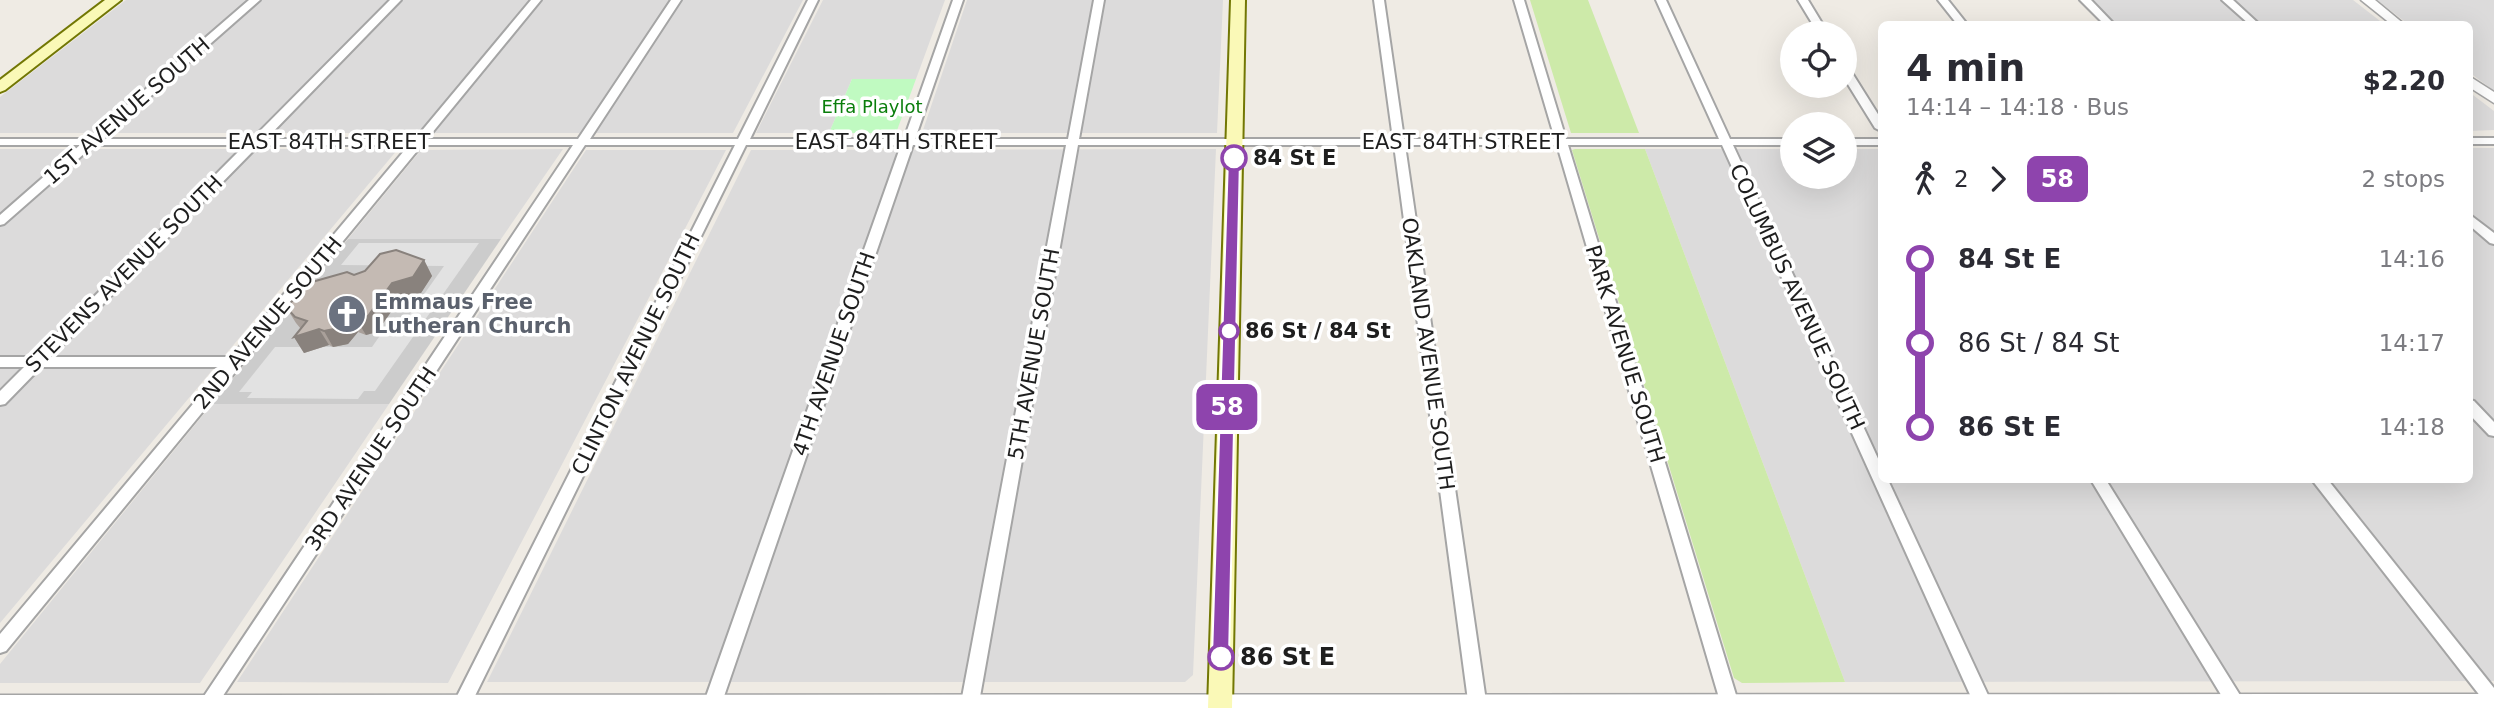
<!DOCTYPE html>
<meta charset="utf-8">
<style>
body{margin:0;font-family:"DejaVu Sans",sans-serif;background:#f7f7f7;color:#2b2b33;height:100vh;display:flex;flex-direction:column;font-size:26px;white-space:nowrap}
*{box-sizing:border-box;margin:0}
p{font-size:23px;color:#7c7c81}
.icon{flex:none;width:38px;height:38px;fill:none;stroke:currentColor;stroke-width:2;stroke-linecap:round;stroke-linejoin:round}
.map{position:relative;flex:1;overflow:hidden}
.sheet{position:absolute;left:1878px;top:21px;width:595px;height:462px;display:flex;flex-direction:column;background:#fff;border-radius:10px;box-shadow:0 7px 28px #0002}
.sheet>*{flex:none}
.badge{padding:0 14px;border-radius:10px;font-size:24px;line-height:46px}
.controls{position:absolute;left:1780px;top:21px;display:grid;gap:14px}
.controls a{display:grid;place-items:center;width:77px;height:77px;border-radius:50%;background:#fff;box-shadow:0 7px 28px #0002;font-size:35px}
.map>.badge{position:absolute;translate:-50% -50%;box-shadow:0 0 0 4px #fff}
.legs{display:flex;align-items:center;gap:10px;height:77px;padding:0 28px;font-size:23px}
.legs p{margin-inline-start:auto}
.overview{display:flex;align-items:center;justify-content:space-between;height:119px;padding:0 28px}
h1{font-size:38px;font-weight:700;line-height:52px}
ul{padding:0 28px;list-style:none}
li{display:flex;align-items:center;gap:24px;height:84px;font-size:26px}
li i{display:grid;place-items:center;width:10px;height:100%;margin:0 9px;background:currentColor}
li i::after{content:'';width:18px;height:18px;margin:-9px;border:5px solid;border-radius:50%;background:#fff}
li p{margin-inline-start:auto}
li:first-child i{background:linear-gradient(#0000 50%,currentColor 0)}
li:last-child i{background:linear-gradient(currentColor 50%,#0000 0)}
.map>svg:first-child{display:block}
</style>
<div class="map">
<svg width="2494" height="708" viewBox="0 0 2494 708">
<rect width="100%" height="100%" fill="#efebe4"/>
<path fill="#dcdbdb" d="M126 0H803L733 133H0V97Z
M823 0H945L916 79H852L829 133H756Z
M967 0H1223L1217 133H922Z
M2092 0H2353L2384 24H2116Z
M2377 0H2494V91L2469 72V24H2408Z
M2469 92 2494 111V130L2469 131Z
M2469 148H2494V681L1845 682 1645 149H1792V177H1844L1845 149H1881V480H2469Z
M0 149H398L0 623Z
M563 149 501 239H348L421 150Z
M1216 149 1193 675 1185 682H487L751 150Z
M586 150H726L448 683 237 682Z
M212 404H389L200 683H0V664Z"/>
<path fill="#ccc" d="M348 239H501L389 404H212Z"/>
<path fill="#cdeaa9" d="M1530 0H1588L1639 133H1571Z
M1575 149H1645L1845 682 1742 683 1734 678 1572 150Z"/>
<path fill="#c0fac1" d="M852 79H916L896 133H829Z"/>
<path fill="#e2e2e2" d="M359 243H479L375 391H364L358 399 247 398 252 392H239L275 347H372L393 317H408L444 266 341 265Z"/>
<g fill="none" stroke-linecap="round" stroke-linejoin="round">
<defs>
<path id="minor" d="M249 0H260L102 139H252L390 0H401L266 139H415L531 0H541L427 139H578L671 0H681L590 139H738L808 0H818L750 139H904L953 0H963L915 139H1068L1094 0H1104L1079 139H1393L1374 0H1384L1404 139H1555L1514 0H1524L1566 139H1719L1656 0H1666L1730 139H1792V145H1733L1881 465V480H1888L1994 708H1976L1722 145H1568L1740 708H1722L1557 145H1405L1487 708H1469L1394 145H1078L978 708H960L1066 145H913L720 708H702L901 145H746L469 708H451L735 145H585L215 708H196L573 145H422L6 651 0 653V634L224 367H41L5 404 0 405V391L24 367H0V357H34L245 145H94L4 224 0 225V215L80 145H0V139H88ZM259 145H409L231 357H51Z
M1798 0H1808L1828 33H1818Z
M1938 0H1948L1967 24H1957Z
M2080 0H2091L2114 24H2104Z
M2222 0H2233L2259 24H2249Z
M1844 65 1849 68 1881 119V131L1875 128 1844 78Z
M2469 138H2494V144H2469Z
M1844 139H1881V145H1844Z
M2469 214 2494 233V244L2490 243 2469 225Z
M2469 400 2474 401 2494 422V436L2489 435 2469 414Z
M2091 480H2106L2248 708H2229Z
M2312 480H2328L2494 688V708L2488 706Z"/>
<path id="tertiary" d="M2361 0H2375L2404 24H2391Z
M2469 76 2494 92V103L2469 87Z
M2494 694V708H0V695Z"/>
<path id="secondary" d="M105 0H121L5 90 0 92V80Z
M1231 0H1245L1232 708H1208Z"/>
</defs>
<use href="#minor" stroke="#a5a5a5" stroke-width="4"/>
<use href="#tertiary" stroke="#a5a5a5" stroke-width="3"/>
<use href="#secondary" stroke="#727704" stroke-width="4"/>
<use href="#minor" fill="#fff" fill-rule="evenodd"/>
<use href="#tertiary" fill="#fff" fill-rule="evenodd"/>
<use href="#secondary" fill="#faf9b7" fill-rule="evenodd"/>
</g>
<path fill="#a9a09a" d="M424 260 432 276 421 293 400 299 377 332 366 335 358 332 348 344 333 347 329 345 304 353 294 337 301 329 296 323 286 307 354 275Z"/>
<path fill="#89827d" d="M424 260 432 276 421 293 400 299 377 332 366 335 356 319 392 283Z
M349 316 358 332 348 344 333 347 324 331Z
M319 329 329 345 304 353 294 337Z"/>
<path fill="#c4bab3" stroke="#89827d" stroke-width="2" d="M396 250 424 260 413 277 392 283 368 316 356 319 349 316 339 328 324 331 319 329 294 337 307 321 295 317 286 307 312 282 347 272 354 275 365 271 380 254Z"/>
<path fill="#8e44ad" stroke="#fff" stroke-width="2" d="M1234 154 1240 158 1229 657 1227 662H1215L1212 657 1228 158Z"/>
<defs>
<symbol id="church-disc" viewBox="-11 -11 22 22"><circle r="9.5" fill="#6b7280" stroke="#fff"/><path d="M-1.2-6h2.4v3.5h3.3v2.4h-3.3V6h-2.4V-.1h-3.3v-2.4h3.3Z" fill="#fff"/></symbol>
</defs>
<g fill-rule="evenodd">
<use href="#church-disc" x="325" y="292" width="44" height="44"/>
</g>
<g fill="#fff" stroke="#8e44ad" stroke-width="3.5">
<circle cx="1234" cy="158" r="12"/>
<circle cx="1229" cy="331" r="9"/>
<circle cx="1221" cy="657" r="12"/>
</g>
<g text-anchor="middle" dominant-baseline="central" stroke-width="7" stroke-linejoin="round" paint-order="stroke">
<g font-size="18" fill="#0a7e0c" stroke="#fff">
<text x="872" y="106">Effa Playlot</text>
</g>
<g font-size="21" fill="#1e1e1e" stroke="#fff">
<text transform="translate(127 111) rotate(-41)">1ST AVENUE SOUTH</text>
<text x="329" y="142">EAST 84TH STREET</text>
<text x="896" y="142">EAST 84TH STREET</text>
<text x="1463" y="142">EAST 84TH STREET</text>
<text transform="translate(124 274) rotate(-45)">STEVENS AVENUE SOUTH</text>
<text transform="translate(1797 297) rotate(65)">COLUMBUS AVENUE SOUTH</text>
<text transform="translate(268 323) rotate(-50)">2ND AVENUE SOUTH</text>
<text transform="translate(636 354) rotate(-64)">CLINTON AVENUE SOUTH</text>
<text transform="translate(834 354) rotate(-71)">4TH AVENUE SOUTH</text>
<text transform="translate(1034 354) rotate(-80)">5TH AVENUE SOUTH</text>
<text transform="translate(1428 354) rotate(82)">OAKLAND AVENUE SOUTH</text>
<text transform="translate(1625 354) rotate(73)">PARK AVENUE SOUTH</text>
<text transform="translate(371 459) rotate(-56)">3RD AVENUE SOUTH</text>
</g>
<g font-size="21" font-weight="bold" fill="#1e1e1e" stroke="#fff" text-anchor="start">
<text x="1253" y="158">84 St E</text>
<text x="1245" y="331">86 St / 84 St</text>
</g>
<g font-size="21" font-weight="bold" fill="#5b616d" stroke="#fff" text-anchor="start">
<text x="374" y="302">Emmaus Free<tspan x="374" dy="24">Lutheran Church</tspan></text>
</g>
<g font-size="24" font-weight="bold" fill="#1e1e1e" stroke="#fff" text-anchor="start">
<text x="1240" y="657">86 St E</text>
</g>
</g>
</svg>
<div class="controls">
<a><svg class="icon" aria-label="locate" viewBox="0 0 24 24"><circle cx="12" cy="12" r="6"/><path d="M12 2v4M12 18v4M2 12h4M18 12h4"/></svg></a>
<a><svg class="icon" aria-label="layers" viewBox="0 0 24 24"><path d="M12 4l9 5-9 5-9-5zM3 14l9 5 9-5"/></svg></a>
</div>
<b class="badge" style="left:1227px;top:407px;background:#8e44ad;color:#fff">58</b>
<section class="sheet">
<div class="overview"><div><h1>4 min</h1><p>14:14 – 14:18 · Bus</p></div><b>$2.20</b></div>
<div class="legs"><svg class="icon" aria-label="walk" viewBox="0 0 24 24"><circle cx="13" cy="4" r="2"/><path d="M13 8l-2 6 4 7M11 14l-3 7M7 12l3-4h3l4 4"/></svg>2<svg class="icon" aria-label="forward" viewBox="0 0 24 24"><path d="M9 5l7 7-7 7"/></svg><b class="badge" style="background:#8e44ad;color:#fff">58</b><p>2 stops</p></div>
<ul>
<li><i style="color:#8e44ad"></i><b>84 St E</b><p>14:16</p></li>
<li><i style="color:#8e44ad"></i><span>86 St / 84 St</span><p>14:17</p></li>
<li><i style="color:#8e44ad"></i><b>86 St E</b><p>14:18</p></li>
</ul>
</section>
</div>
